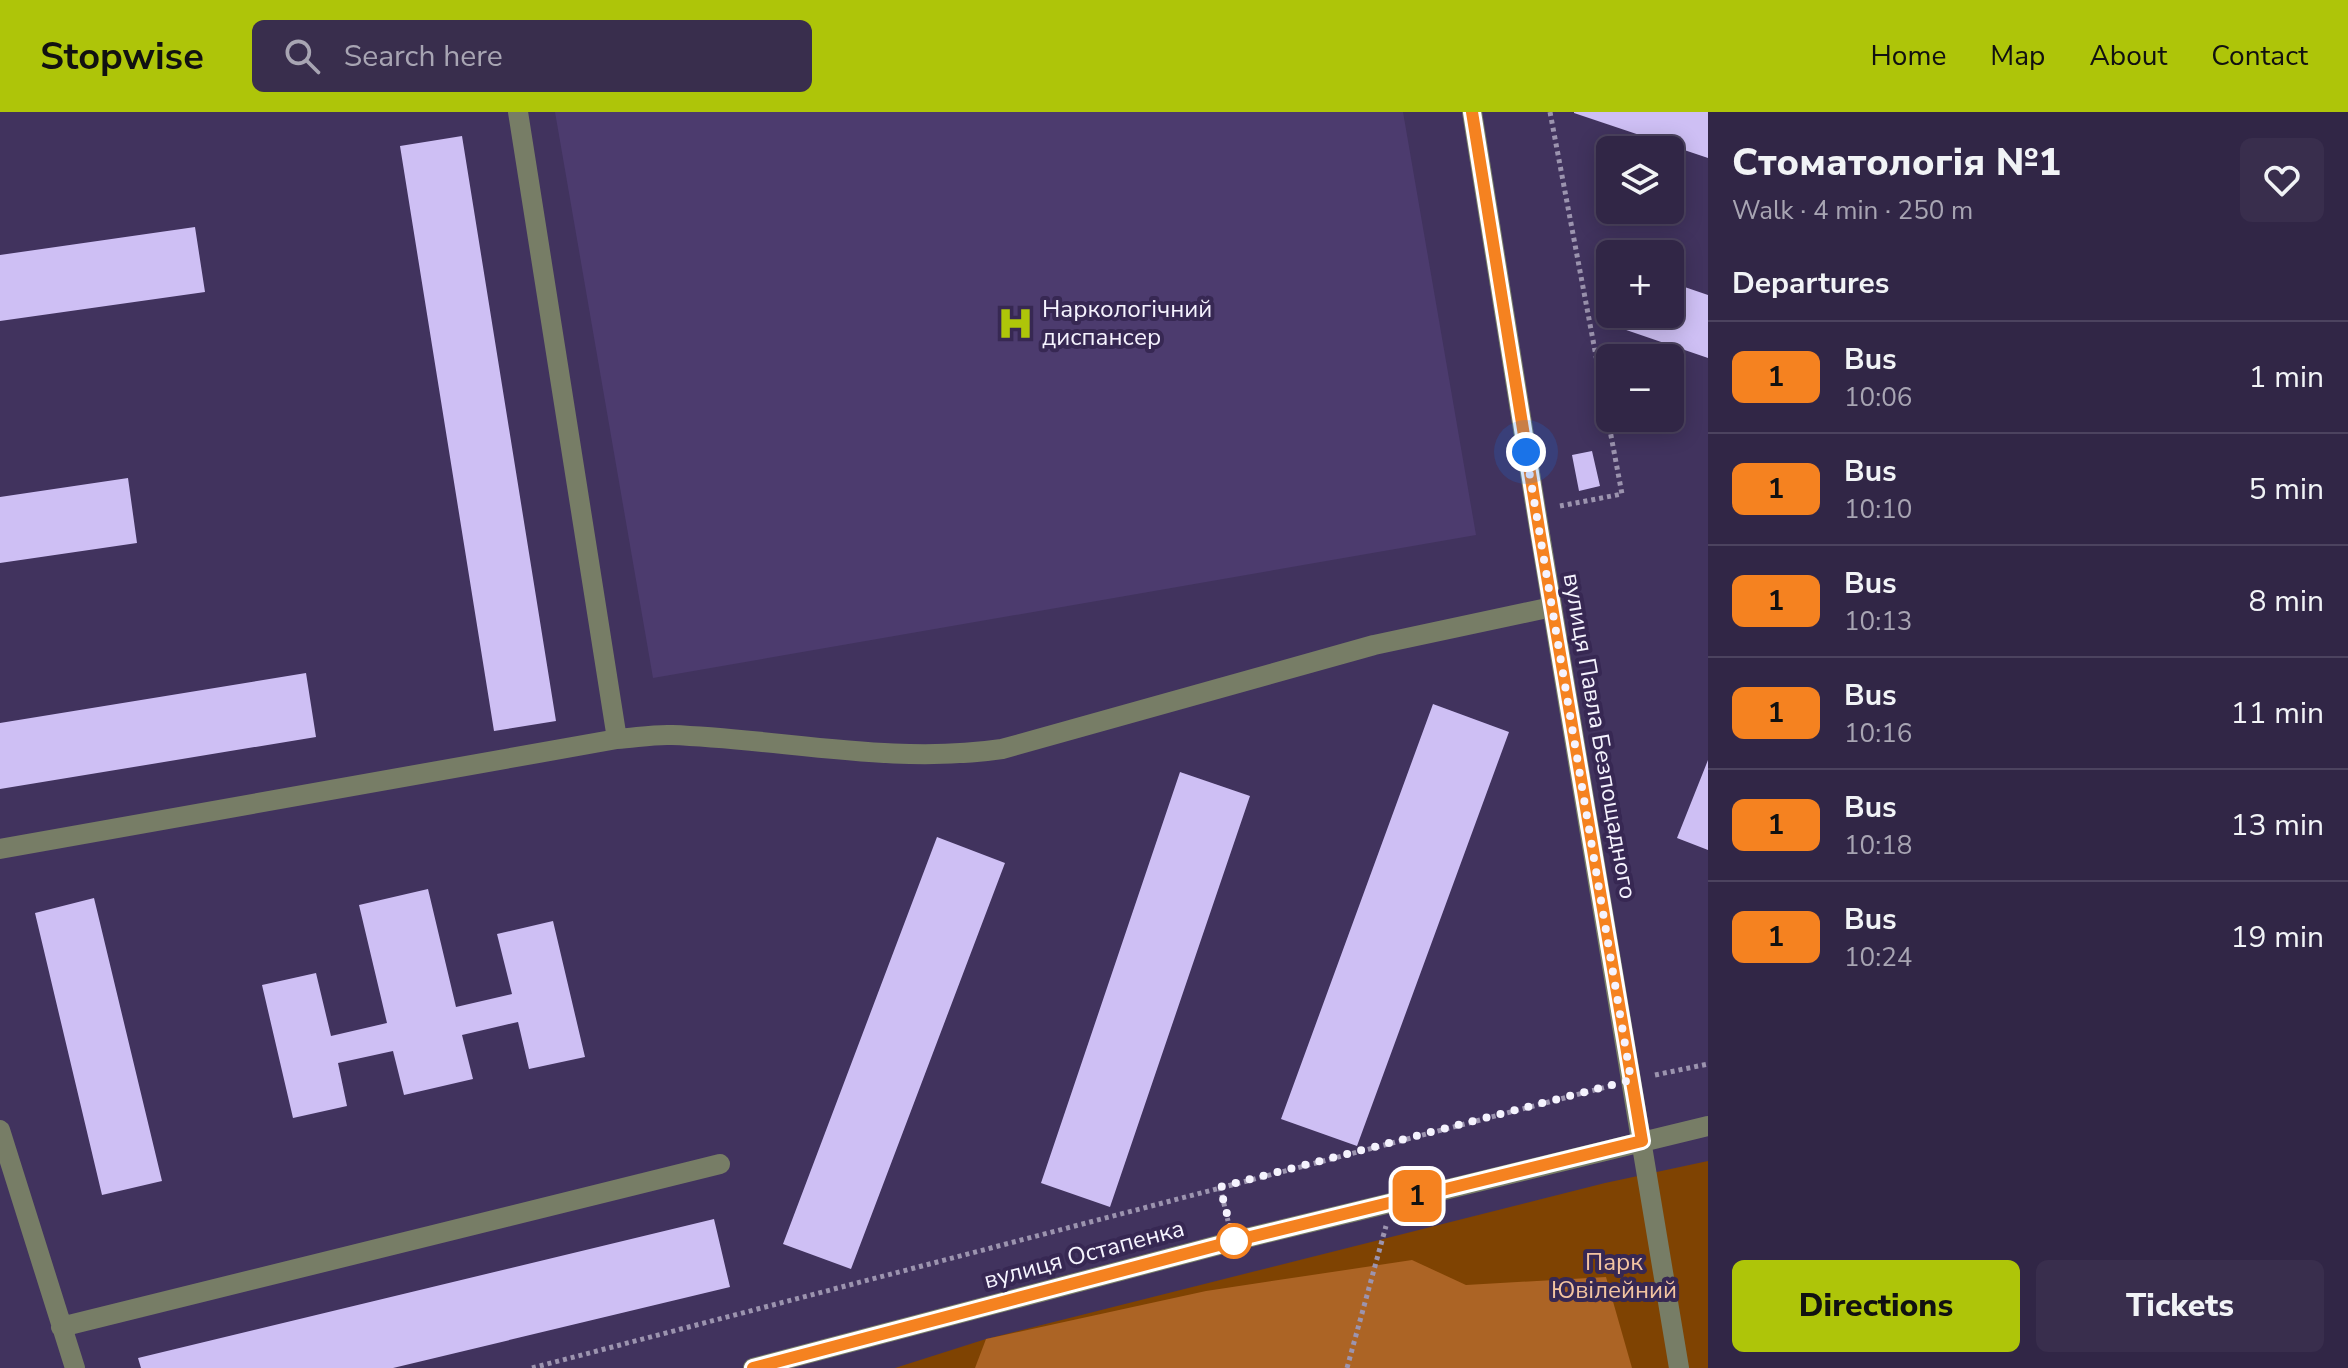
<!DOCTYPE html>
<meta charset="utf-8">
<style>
body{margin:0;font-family:"Nunito Sans",sans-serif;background:#392e4d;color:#f1f3f6;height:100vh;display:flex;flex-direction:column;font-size:30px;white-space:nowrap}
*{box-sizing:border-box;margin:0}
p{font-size:26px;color:#a8a5b3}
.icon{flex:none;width:44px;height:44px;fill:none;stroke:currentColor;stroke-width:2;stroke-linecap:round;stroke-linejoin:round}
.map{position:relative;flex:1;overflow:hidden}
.panel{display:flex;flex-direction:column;background:#312646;width:640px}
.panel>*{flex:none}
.badge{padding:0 16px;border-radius:12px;font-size:28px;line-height:52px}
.fabs{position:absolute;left:1596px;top:24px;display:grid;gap:16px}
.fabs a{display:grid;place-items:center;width:88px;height:88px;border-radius:12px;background:#312646;box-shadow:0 4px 20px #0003,0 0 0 2px #4c435f;font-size:40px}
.you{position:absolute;width:40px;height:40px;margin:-20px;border:6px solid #fff;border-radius:50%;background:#1a73e8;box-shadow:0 0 0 12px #1a73e833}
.map>.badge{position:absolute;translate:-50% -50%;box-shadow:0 0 0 4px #fff}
h2{padding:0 24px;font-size:30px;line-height:72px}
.round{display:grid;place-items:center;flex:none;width:84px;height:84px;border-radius:12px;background:#392e4d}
.head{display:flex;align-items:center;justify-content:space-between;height:136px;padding:0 24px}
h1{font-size:38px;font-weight:800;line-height:60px}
.button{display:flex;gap:16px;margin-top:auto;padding:16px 24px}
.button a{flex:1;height:92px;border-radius:12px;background:#aec509;color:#111;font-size:32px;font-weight:800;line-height:92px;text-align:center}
.button a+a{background:#392e4d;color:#f1f3f6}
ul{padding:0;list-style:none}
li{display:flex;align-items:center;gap:24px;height:112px;padding:0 24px;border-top:2px solid #4c435f}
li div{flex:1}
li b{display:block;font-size:30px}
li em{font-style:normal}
li .badge{min-width:88px;font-weight:700;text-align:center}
header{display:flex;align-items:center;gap:48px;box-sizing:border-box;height:112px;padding:0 40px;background:#aec509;color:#111}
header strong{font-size:38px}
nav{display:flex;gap:44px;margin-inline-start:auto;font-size:28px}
.search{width:560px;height:72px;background:#392e4d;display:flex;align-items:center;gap:20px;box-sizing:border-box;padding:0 28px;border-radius:12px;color:#a8a5b3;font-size:30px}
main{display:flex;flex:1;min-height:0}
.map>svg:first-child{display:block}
</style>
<header>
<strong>Stopwise</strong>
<div class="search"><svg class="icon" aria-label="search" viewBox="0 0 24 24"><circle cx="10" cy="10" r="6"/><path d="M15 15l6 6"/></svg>Search here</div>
<nav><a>Home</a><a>Map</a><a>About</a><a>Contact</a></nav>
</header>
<main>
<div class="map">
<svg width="1708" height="1256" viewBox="0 0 1708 1256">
<rect width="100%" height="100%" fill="#41335e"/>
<path fill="#4c3b6e" d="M555 0H1403L1476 423 653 566Z"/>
<path fill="#7f4302" d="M1708 1049V1256H895L986 1227 1605 1071Z"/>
<path fill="#ac6425" d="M1412 1148 1466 1173 1606 1165 1632 1256H975L986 1227 1206 1179Z"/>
<path fill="#cebff4" d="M1574 0H1708V46L1574 1Z
M462 24 556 609 494 619 400 34Z
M195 115 205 180 0 209V143Z
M1670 170 1708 183V246L1597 208 1610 173V202H1670Z
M1592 339 1600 374 1579 379 1572 343Z
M128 366 137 431 0 451V385Z
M306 561 316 625 0 677V611Z
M1433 592 1509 620 1357 1034 1281 1007Z
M1708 648V738L1677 726Z
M1180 660 1250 684 1110 1095 1041 1071Z
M937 725 1005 751 851 1157 783 1132Z
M428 777 456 895 512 882 497 822 553 809 585 945 529 957 518 910 462 923 473 967 404 983 393 939 338 951 347 994 293 1006 262 873 316 861 331 924 387 911 359 793Z
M94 786 162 1069 102 1083 35 801Z
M714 1107 730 1175 393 1256H141L138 1246Z"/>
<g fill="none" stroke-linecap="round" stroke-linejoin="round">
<path stroke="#9c94af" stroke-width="5" stroke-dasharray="4 4" stroke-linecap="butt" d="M1550 0 1622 382 1560 394
M1655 963 1708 952
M1220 1075 1228 1109
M532 1256 1610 974
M1347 1256 1386 1114"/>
<path stroke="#777d66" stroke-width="20" d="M518 0 617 627
M1472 0 1536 398 1679 1256
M0 737 617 627C635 626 654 622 672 623 782 627 892 653 1002 637L1374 533 1552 495
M0 1018 75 1256
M61 1215 720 1052
M753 1256 1234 1129 1708 1014"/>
</g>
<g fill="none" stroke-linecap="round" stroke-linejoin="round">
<defs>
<path id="line" d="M753 1256 1234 1129 1642 1029 1540 423 1472 0"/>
</defs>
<use href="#line" stroke="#fff" stroke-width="18"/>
<use href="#line" stroke="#f58220" stroke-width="12"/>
<path stroke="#f5f3fe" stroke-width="8" stroke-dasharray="0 14.4" d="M1234 1129 1220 1075 1631 968 1526 340"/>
</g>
<defs>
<symbol id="hospital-bare" viewBox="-9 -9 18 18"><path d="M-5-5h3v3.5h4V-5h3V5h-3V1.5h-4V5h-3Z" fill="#aec509" stroke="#372853" stroke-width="2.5" paint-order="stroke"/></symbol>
</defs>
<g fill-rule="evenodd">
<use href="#hospital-bare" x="990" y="186" width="51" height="51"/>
</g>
<circle fill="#fff" stroke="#f58220" stroke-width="4" cx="1234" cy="1129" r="16"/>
<g text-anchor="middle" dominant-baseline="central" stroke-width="8" stroke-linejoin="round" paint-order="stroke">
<g font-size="24" fill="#f5f3fe" stroke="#372853" text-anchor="start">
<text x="1042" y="197">Наркологічний<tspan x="1042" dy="28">диспансер</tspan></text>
</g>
<g font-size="24" fill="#f5f3fe" stroke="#372853">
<text transform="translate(1600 624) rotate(80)">вулиця Павла Безпощадного</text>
<text transform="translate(1084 1142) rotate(-15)">вулиця Остапенка</text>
</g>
<g font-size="24" fill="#f3c4a1" stroke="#372853">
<text x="1614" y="1150">Парк<tspan x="1614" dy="28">Ювілейний</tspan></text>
</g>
</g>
</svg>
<div class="fabs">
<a><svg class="icon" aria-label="layers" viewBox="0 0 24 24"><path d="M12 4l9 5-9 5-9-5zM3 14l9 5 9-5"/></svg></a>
<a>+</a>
<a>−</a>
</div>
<div class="you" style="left:1526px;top:340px"></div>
<b class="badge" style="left:1417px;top:1084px;background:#f58220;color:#111">1</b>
</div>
<section class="panel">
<div class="head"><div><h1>Стоматологія №1</h1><p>Walk · 4 min · 250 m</p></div><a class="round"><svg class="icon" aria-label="heart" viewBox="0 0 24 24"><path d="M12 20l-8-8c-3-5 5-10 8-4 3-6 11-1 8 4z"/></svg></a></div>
<h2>Departures</h2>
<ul>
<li><span class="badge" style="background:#f58220;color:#111">1</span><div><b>Bus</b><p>10:06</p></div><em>1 min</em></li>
<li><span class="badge" style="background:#f58220;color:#111">1</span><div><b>Bus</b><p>10:10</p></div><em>5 min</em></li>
<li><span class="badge" style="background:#f58220;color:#111">1</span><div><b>Bus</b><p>10:13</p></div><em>8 min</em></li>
<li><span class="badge" style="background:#f58220;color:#111">1</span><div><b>Bus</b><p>10:16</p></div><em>11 min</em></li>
<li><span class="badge" style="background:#f58220;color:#111">1</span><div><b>Bus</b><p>10:18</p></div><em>13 min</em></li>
<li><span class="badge" style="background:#f58220;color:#111">1</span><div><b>Bus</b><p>10:24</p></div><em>19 min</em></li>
</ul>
<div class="button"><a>Directions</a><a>Tickets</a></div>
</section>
</main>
